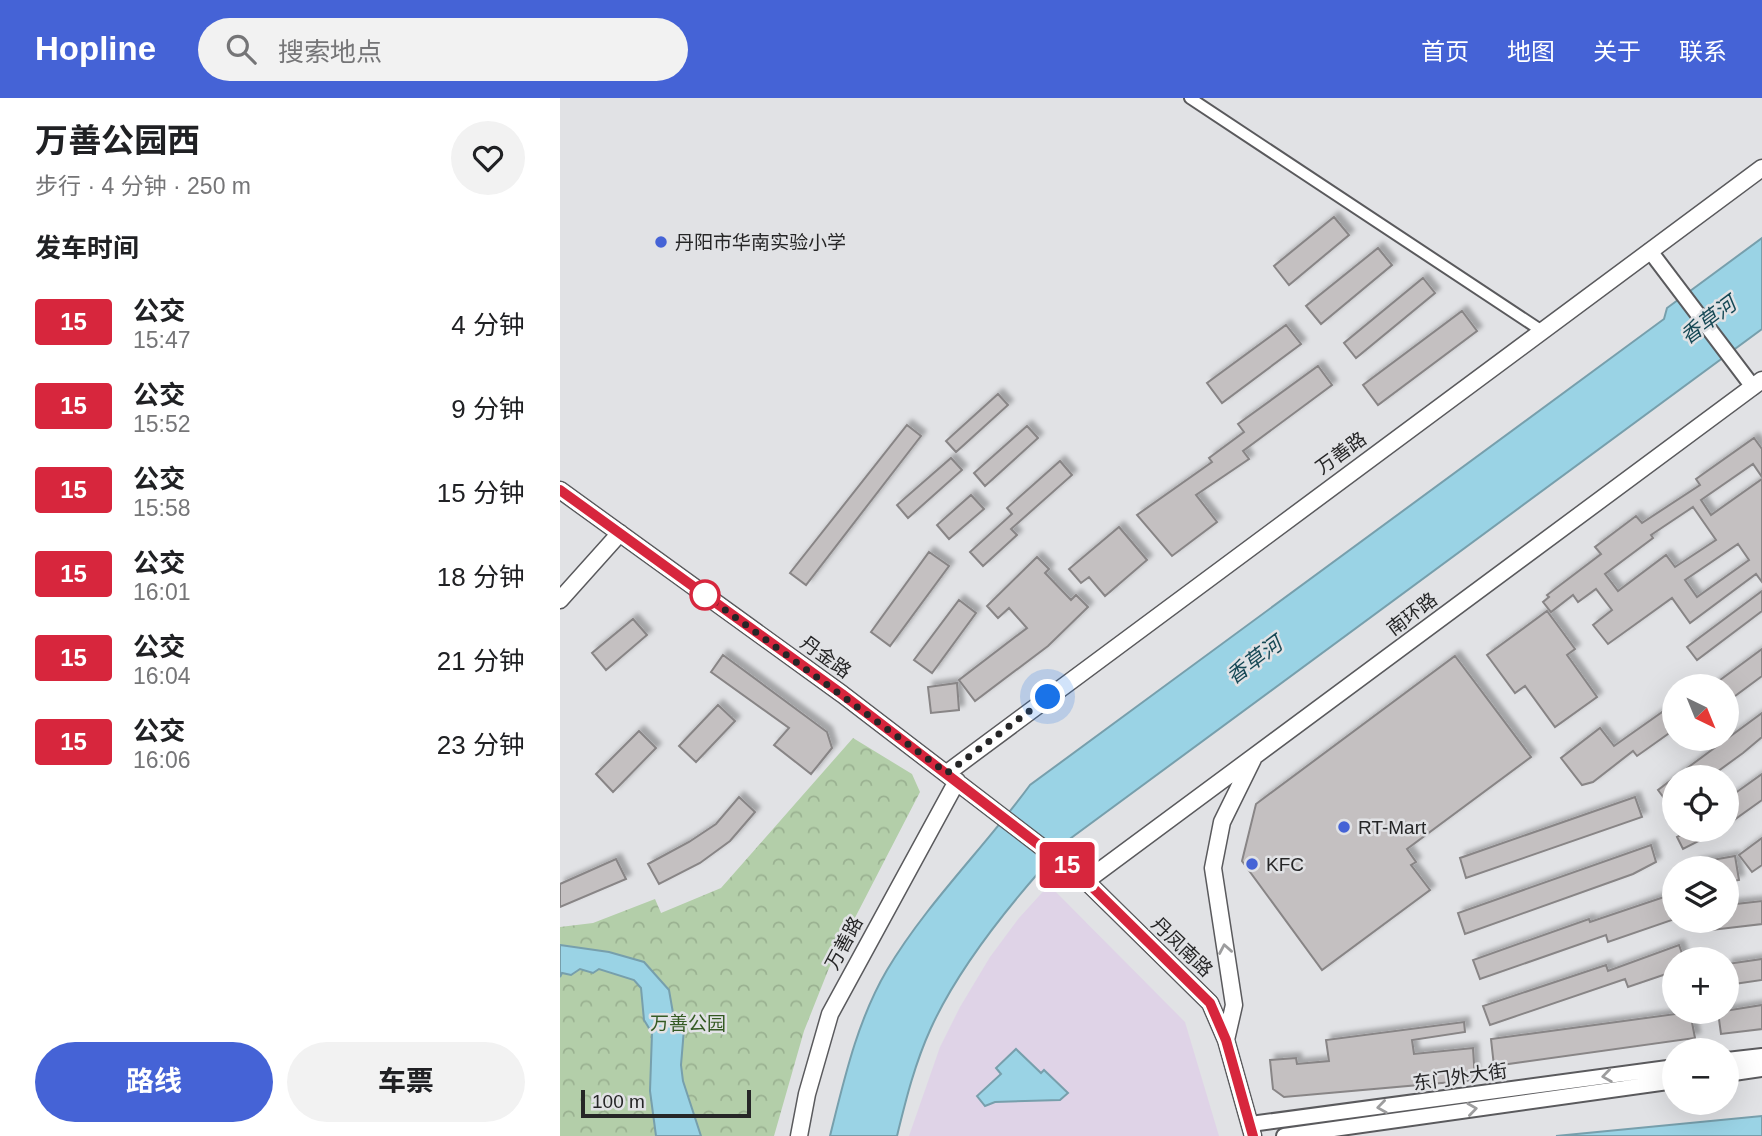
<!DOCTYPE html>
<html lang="zh">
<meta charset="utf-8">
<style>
body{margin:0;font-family:Helvetica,"Noto Sans SC",sans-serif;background:#f2f2f2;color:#202124;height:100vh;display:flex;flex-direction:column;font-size:26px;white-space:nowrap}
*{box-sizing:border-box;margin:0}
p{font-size:23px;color:#757577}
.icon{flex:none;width:38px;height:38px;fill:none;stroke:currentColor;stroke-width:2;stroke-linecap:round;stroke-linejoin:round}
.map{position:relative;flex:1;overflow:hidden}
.drawer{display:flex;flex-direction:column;background:#fff;width:560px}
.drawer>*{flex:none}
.badge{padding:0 14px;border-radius:5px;font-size:24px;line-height:46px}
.needle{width:46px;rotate:137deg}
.controls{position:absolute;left:1102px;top:576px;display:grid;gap:14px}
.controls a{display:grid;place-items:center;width:77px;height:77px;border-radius:50%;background:#fff;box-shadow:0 7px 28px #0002;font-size:35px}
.scale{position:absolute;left:21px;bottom:18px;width:170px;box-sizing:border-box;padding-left:7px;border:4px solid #262627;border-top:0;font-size:19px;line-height:24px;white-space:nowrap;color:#262627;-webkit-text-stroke:5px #e1e2e5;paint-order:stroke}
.you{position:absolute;width:35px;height:35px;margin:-18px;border:5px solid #fff;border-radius:50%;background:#1a73e8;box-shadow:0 0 0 10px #1a73e833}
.map>.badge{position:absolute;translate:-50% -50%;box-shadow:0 0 0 4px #fff}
h2{padding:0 35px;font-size:26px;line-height:63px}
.round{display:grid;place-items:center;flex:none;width:74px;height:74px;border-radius:37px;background:#f2f2f2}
.headline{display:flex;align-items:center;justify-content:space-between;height:119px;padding:0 35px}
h1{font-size:33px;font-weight:700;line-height:52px}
.cta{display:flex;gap:14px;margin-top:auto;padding:14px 35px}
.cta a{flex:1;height:80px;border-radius:42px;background:#4563d6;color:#fff;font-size:28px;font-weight:700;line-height:80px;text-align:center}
.cta a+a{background:#f2f2f2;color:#202124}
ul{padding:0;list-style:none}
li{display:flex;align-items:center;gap:21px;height:84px;padding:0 35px}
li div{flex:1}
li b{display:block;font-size:26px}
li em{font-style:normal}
li .badge{min-width:77px;font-weight:700;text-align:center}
header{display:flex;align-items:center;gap:42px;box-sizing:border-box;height:98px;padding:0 35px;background:#4563d6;color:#fff}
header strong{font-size:33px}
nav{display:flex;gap:38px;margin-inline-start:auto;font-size:24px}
.search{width:490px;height:63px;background:#f2f2f2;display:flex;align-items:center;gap:18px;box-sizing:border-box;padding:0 24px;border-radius:38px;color:#757577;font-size:26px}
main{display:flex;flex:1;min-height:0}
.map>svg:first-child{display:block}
</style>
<header>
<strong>Hopline</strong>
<div class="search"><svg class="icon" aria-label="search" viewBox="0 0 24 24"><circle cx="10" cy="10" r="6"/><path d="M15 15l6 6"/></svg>搜索地点</div>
<nav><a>首页</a><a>地图</a><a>关于</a><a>联系</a></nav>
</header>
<main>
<section class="drawer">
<div class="headline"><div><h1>万善公园西</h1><p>步行 · 4 分钟 · 250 m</p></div><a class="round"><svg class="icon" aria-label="heart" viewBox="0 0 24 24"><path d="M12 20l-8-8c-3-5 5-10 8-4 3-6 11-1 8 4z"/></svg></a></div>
<h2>发车时间</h2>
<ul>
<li><span class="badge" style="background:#d7263d;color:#fff">15</span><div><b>公交</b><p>15:47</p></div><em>4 分钟</em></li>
<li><span class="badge" style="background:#d7263d;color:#fff">15</span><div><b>公交</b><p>15:52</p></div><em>9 分钟</em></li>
<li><span class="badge" style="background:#d7263d;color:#fff">15</span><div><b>公交</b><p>15:58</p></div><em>15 分钟</em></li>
<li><span class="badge" style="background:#d7263d;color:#fff">15</span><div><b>公交</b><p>16:01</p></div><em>18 分钟</em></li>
<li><span class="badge" style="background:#d7263d;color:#fff">15</span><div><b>公交</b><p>16:04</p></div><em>21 分钟</em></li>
<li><span class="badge" style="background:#d7263d;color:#fff">15</span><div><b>公交</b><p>16:06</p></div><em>23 分钟</em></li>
</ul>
<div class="cta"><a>路线</a><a>车票</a></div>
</section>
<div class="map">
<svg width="1202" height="1038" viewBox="0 0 1202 1038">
<defs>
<pattern id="park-crowns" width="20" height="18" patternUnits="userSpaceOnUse" patternTransform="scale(1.75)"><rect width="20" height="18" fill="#b3cea9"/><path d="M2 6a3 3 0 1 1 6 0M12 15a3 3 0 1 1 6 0" fill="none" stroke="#9ab191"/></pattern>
<filter id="shadow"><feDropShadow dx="5" dy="-5" stdDeviation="2" flood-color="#0004"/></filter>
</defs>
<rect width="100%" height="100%" fill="#e1e2e5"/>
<path fill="#dfd3e7" d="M489 787 625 924 659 1038H349L380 949 400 909 430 859 459 820Z"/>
<path fill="url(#park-crowns)" d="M293 640 352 676 360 694 269 870 244 933 214 1038H0V829L33 825 95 801 101 815 161 790Z"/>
<path fill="#9ad3e5" stroke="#779fac" stroke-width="2" d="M1202 140V231L507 743C458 796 401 864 371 930 355 965 346 1001 337 1038H270C284 982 297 923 327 872 367 805 424 750 470 687L1104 221 1107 210Z
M0 847 49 854 84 864 109 892 113 915 124 931 121 967 123 983 141 1038H96L90 993 92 935 84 922 81 890 74 882 39 871 33 875 20 871 11 877 2 875 0 879Z
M456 951 481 975 484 972 508 995 500 1002 435 1004 425 1008 417 998 441 976 436 970Z
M1202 1018V1038H996Z"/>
<path fill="#c4c0c1" stroke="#888586" stroke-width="2" fill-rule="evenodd" filter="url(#shadow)" d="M774 119 789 137 729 187 714 168Z
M818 150 832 167 761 226 746 208Z
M863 180 875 195 796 260 784 245Z
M902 213 917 233 818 307 803 287Z
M726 227 741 246 662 305 647 285Z
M758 268 772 287 683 353 689 361 636 397 657 424 612 458 577 417 652 364 649 360 684 334 678 326Z
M438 296 448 307 396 354 386 343Z
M347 327 361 338 246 487 230 475Z
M467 328 478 340 425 388 414 375Z
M1194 340 1202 351V379L1193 366 1141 402 1151 417 1202 381V484L1196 476 1130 525 1112 500 1048 546 1033 527 1052 512 1036 491 1018 504 1013 497 991 514 983 504 989 499 987 497 1041 456 1035 449 1076 418 1082 425 1140 387 1136 381ZM1133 409 1156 442 1115 469 1106 457 1058 493 1045 476 1093 440 1091 437ZM1178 446 1189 462 1137 499 1125 482Z
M391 360 402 372 348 420 337 407Z
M500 363 512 377 451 431 457 437 423 468 410 454 452 416 447 410Z
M411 397 424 411 389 441 377 427Z
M559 429 587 462 545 498 529 479 521 485 509 471Z
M369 454 389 468 330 548 311 534Z
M477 459 489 471 485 475 511 502 516 497 528 509 488 548 415 603 399 582 467 530 449 510 438 520 427 508Z
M1202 493V513L1137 562 1127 549Z
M399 502 416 515 372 575 354 562Z
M987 513 1015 551 1007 557 1037 599 995 629 965 588 955 595 927 557Z
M73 521 87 537 46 572 32 555Z
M1202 551V578L1167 604V588H1152Z
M163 557 267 634 272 650 251 676 214 647 229 630 151 574Z
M895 558 971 659 847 751 856 764 851 767 870 792 762 872 682 763 696 706Z
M397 585 399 612 371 615 368 589Z
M1115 605V631L1077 658 1073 653 1033 684 1022 687 1001 660 1040 630 1054 648Z
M158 607 175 623 136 664 119 648Z
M1202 615V639L1183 655 1150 679H1115V715L1098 692 1115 679Z
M79 633 96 650 53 694 36 676Z
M1202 676V702L1167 727V701Z
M179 699 195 714 170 743 140 765 99 786 88 766 129 744 156 726Z
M1075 699 1082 719 906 780 900 760Z
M1131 732H1160L1123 751 1117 739Z
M1202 740V767L1192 774 1179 757Z
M1091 747 1096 764 1073 776 905 836 898 815Z
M1175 758 1179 782 1167 784V770H1135V765Z
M56 761 66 781 0 809V786Z
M1104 799 1112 822 1048 844 1046 837 920 881 913 862 1029 821 1030 824Z
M1202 803V826L1143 833 1141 822H1167V807Z
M1119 847 1124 861H1115V873L1068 889 1065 881 930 927 923 908 1046 867 1048 873Z
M1202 861V882L1167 887V866Z
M1202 907V931L1161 936 1158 914Z
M1130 914 1135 940 934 968 931 941Z
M904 924 905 934 852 942 854 956 913 950 915 982 724 999 713 991 710 962 736 960 737 966 769 963 766 942Z"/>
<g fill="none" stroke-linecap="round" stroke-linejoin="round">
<defs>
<path id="minor" d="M630 0 982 233"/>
<path id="tertiary" d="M1090 153 1193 289
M1167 962 1202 958
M1167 976 1202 971
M691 1026 1115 969
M724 1038 1115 983"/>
<path id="secondary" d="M0 392 282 596 526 783 650 905 666 942 693 1038
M0 502 60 435
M387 675 1202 70
M526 783 1202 282
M666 942 674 907 653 770 662 724 693 661
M239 1038 247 996 270 916 397 683"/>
</defs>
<use href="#minor" stroke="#5a5a5d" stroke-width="14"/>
<use href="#tertiary" stroke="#5a5a5d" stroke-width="18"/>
<use href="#secondary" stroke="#5a5a5d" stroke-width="19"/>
<use href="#minor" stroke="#fff" stroke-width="10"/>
<use href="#tertiary" stroke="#fff" stroke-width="14"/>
<use href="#secondary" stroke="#fff" stroke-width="16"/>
</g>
<defs><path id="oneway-chevron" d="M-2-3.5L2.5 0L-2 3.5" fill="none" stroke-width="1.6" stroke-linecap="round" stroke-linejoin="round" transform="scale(1.75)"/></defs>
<g stroke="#9d9d9e">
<use href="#oneway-chevron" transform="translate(665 851) rotate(-100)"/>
<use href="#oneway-chevron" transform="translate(1047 978) rotate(172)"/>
<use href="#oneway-chevron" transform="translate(822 1009) rotate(172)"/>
<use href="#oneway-chevron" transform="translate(912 1011) rotate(-8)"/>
</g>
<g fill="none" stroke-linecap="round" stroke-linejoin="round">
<defs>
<path id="line" d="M0 392 282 596 526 783 650 905 666 942 693 1038"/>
</defs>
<use href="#line" stroke="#fff" stroke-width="16"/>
<use href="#line" stroke="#d7263d" stroke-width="10"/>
<path stroke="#262627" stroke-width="7" stroke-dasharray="0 12.6" d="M145 497 387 675 488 599"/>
</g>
<g fill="#4563d6" stroke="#e1e2e5" stroke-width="2.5">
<circle cx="101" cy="144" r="7"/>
<circle cx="784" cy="729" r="7"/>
<circle cx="692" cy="766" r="7"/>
</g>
<circle fill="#fff" stroke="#d7263d" stroke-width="3.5" cx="145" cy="497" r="14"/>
<g text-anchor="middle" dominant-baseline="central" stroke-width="5" stroke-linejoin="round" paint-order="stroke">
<g font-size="19" fill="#262627" stroke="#e1e2e5" text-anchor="start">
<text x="115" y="144">丹阳市华南实验小学</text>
<text x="798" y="729">RT-Mart</text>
<text x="706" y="766">KFC</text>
</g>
<g font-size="19" fill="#262627" stroke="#e1e2e5">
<text transform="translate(781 355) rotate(-36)">万善路</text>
<text transform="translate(852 516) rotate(-37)">南环路</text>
<text transform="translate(266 559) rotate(36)">丹金路</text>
<text transform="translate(284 845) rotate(-62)">万善路</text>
<text transform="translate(622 849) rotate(44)">丹凤南路</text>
<text transform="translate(900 979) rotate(-8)">东门外大街</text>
</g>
<g font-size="19" fill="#345a23" stroke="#e1e2e5">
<text x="128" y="925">万善公园</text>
</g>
<g font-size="21" font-style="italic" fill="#164855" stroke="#e1e2e5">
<text transform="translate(1148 222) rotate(-37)">香草河</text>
<text transform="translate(694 562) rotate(-37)">香草河</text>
</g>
</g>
</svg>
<div class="controls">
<a><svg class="needle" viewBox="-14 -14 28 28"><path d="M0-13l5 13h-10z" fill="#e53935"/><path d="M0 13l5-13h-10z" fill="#757577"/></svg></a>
<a><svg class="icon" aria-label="locate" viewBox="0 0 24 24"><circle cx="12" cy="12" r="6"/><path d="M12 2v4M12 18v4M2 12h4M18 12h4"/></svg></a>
<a><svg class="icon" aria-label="layers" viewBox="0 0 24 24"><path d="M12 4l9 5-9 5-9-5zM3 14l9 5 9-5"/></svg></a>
<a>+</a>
<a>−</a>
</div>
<div class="scale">100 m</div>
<div class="you" style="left:488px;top:599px"></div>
<b class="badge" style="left:507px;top:767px;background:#d7263d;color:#fff">15</b>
</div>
</main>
